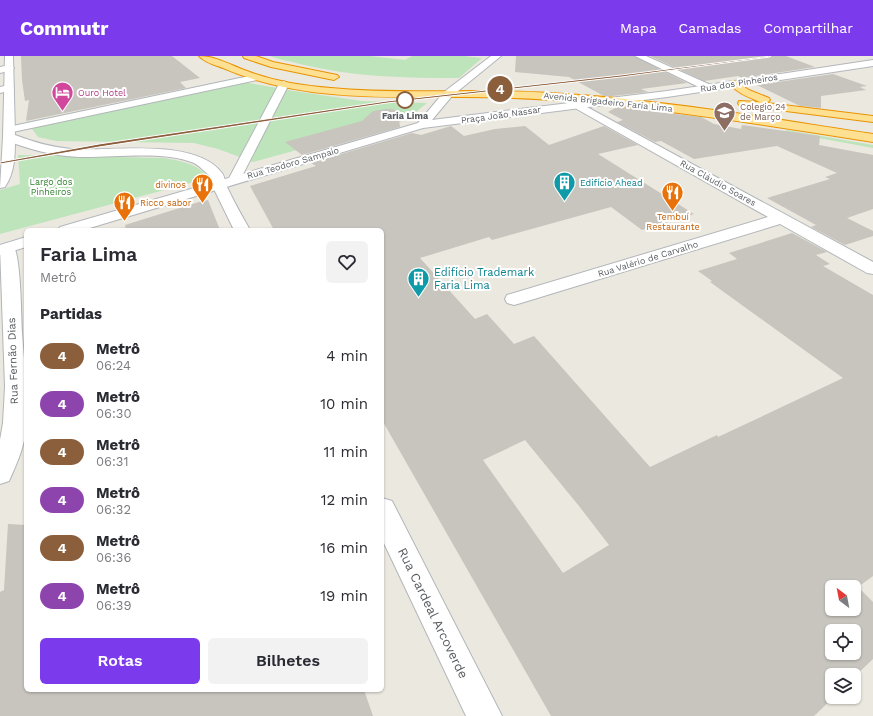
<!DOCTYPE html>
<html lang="pt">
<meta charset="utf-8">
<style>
body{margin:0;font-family:"Work Sans",sans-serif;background:#f2f2f3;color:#2b2b33;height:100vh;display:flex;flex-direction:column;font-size:15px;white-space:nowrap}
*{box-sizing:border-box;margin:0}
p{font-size:13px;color:#7c7c81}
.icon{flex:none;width:22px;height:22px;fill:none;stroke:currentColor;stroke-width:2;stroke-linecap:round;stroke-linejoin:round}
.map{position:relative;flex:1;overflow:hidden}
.side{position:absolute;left:24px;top:172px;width:360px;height:464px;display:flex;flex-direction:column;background:#fff;border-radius:6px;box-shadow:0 1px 3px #0004}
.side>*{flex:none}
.badge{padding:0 8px;border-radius:13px;font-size:14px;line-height:26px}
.needle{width:26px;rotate:328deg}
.tools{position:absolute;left:825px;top:524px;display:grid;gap:8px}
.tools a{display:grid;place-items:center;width:36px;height:36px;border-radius:6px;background:#fff;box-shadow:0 1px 3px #0004;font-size:20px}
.map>.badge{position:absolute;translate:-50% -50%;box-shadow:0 0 0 2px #fff}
h2{padding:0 16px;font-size:15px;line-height:36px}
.round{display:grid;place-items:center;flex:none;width:42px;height:42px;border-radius:6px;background:#f2f2f3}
.overview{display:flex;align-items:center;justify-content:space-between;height:68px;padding:0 16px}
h1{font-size:19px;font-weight:600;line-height:30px}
.primary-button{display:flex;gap:8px;margin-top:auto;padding:8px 16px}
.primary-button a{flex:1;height:46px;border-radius:6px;background:#7c3aed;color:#fff;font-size:16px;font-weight:600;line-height:46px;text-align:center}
.primary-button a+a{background:#f2f2f3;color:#2b2b33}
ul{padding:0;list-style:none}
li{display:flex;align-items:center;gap:12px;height:48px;padding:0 16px}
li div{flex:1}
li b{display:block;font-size:15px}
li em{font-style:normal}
li .badge{min-width:44px;font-weight:700;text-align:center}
header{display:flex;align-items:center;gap:24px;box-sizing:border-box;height:56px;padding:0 20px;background:#7c3aed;color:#fff}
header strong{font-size:19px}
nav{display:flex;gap:22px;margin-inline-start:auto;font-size:14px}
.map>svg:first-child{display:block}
</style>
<header>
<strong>Commutr</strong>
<nav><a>Mapa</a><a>Camadas</a><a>Compartilhar</a></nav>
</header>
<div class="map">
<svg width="873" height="660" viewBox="0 0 873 660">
<rect width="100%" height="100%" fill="#ebe8df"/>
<path fill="#bde4ba" d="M270 0H370L405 4 412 0H464L482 2 459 22C405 22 353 21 300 8 290 5 280 4 270 0Z
M232 24 300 36 362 45 427 47 406 64 253 106 218 93 194 87 56 85 38 81 27 66Z
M786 74 873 89V92L786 76Z
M18 99 164 102C182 105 198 108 209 122L0 178V134L20 128Z"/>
<path fill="#c8c4be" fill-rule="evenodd" d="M21 0H172L200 22 180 26 186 32 26 65 29 44 25 45 22 24Z
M516 0H634L687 27 641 33 648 36 612 40H604L569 21 515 16Z
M650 0H786L815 11 742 22 738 20 704 25Z
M833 18 867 30 860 31 866 34 821 40V52L800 50 757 29Z
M617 51 701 61 714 68 741 73 742 69 820 80 819 89 873 99V153L847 162 873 175V180L845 189 811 171 816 169 767 142 830 123 825 121 837 117 777 90 694 103 661 85 655 86 617 66 623 64 608 56Z
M387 53 398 54 400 71 302 99 285 86 362 65 373 55Z
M451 70 464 80 495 73 525 70 549 89 604 70 638 89 598 98 694 158 642 174 611 151 492 184 489 181 420 202 475 263 487 258 514 288 534 280 650 411 717 379 718 381 767 358 843 322 710 226 712 225 698 215 737 203 729 197 792 177 827 196 816 199 830 208 823 210 873 239V520L858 531 873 546V603L854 621V619H832V641H834L814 660H551L382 364V174H274L250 130 316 110 311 107 412 77 421 79ZM525 384 579 450 609 489 563 517 483 404ZM832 531H854V553H832ZM832 575H854V597H832Z
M208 144 220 174H126L125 169 199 146Z
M8 468 26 469V634H364L373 660H0V536L4 534Z"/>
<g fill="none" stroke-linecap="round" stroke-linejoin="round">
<defs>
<path id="pedestrian" d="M254 19 257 20 258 22 257 24 8 77 3 74 8 71Z
M284 25 289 28 240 124 238 127H230L228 124 279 28Z"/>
<path id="minor" d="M635 0H646L713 30 714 32 709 35 705 34Z
M9 9 14 12 12 14 0 17V11Z
M9 29 14 32 13 34 0 37V31Z
M563 38 873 206V218L867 217 780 168 521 247 514 249 507 247 505 243 507 239 768 161 559 43 558 41Z
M9 77 13 78 15 81C15 99 15 116 5 131L0 132 3 81 5 78Z
M7 187 13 189C21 200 21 259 22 276 24 307 28 338 26 370 25 390 17 407 9 425L0 428V384L3 367 5 331 0 190Z"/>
<path id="tertiary" d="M5 0H13L15 79C33 86 51 91 71 93 112 96 194 81 222 117 225 121 225 127 227 131 234 146 242 160 250 174H234L212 129 210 120C205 116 200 110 194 107 163 94 112 102 79 101 53 100 28 93 5 84L3 81Z
M382 442 392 445 502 660H466L382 483Z"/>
<path id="secondary" d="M491 0H501L452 40 432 64 667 35 873 4V10L667 41 423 72 83 174H58L60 171 418 67 444 36Z
M26 181V191L0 199V189Z"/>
<path id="trunk" d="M199 0C216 0 230 9 247 15 273 25 303 30 331 32 404 39 477 32 550 37 658 43 766 62 873 78V86C779 71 685 56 590 47 548 43 506 41 463 41 383 41 299 45 223 12 215 9 204 6 199 0Z
M243 0H256L273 6 337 19 339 21 334 24 271 11 244 2Z
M735 25 749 34 769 42 770 44 767 47 873 60V66L739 49 738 47 739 45 760 46C749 41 738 38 730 28L731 26Z"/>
</defs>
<use href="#pedestrian" stroke="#b2b6ba" stroke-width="2"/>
<use href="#minor" stroke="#b2b6ba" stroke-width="2"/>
<use href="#tertiary" stroke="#b2b6ba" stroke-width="2"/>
<use href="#secondary" stroke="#b3b7bc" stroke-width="2"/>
<use href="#trunk" stroke="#e99301" stroke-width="2"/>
<use href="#pedestrian" fill="#fff" fill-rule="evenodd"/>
<use href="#minor" fill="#fff" fill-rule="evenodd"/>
<use href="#tertiary" fill="#fff" fill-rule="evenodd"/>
<use href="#secondary" fill="#fff" fill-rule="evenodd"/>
<use href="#trunk" fill="#fee093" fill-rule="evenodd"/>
</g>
<path fill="#8b5e3c" stroke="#fff" d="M770 1 621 21 387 47 99 91 0 108V106L99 88 387 45 621 19 771 0Z"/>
<defs>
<symbol id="hotel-pin" viewBox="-11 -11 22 30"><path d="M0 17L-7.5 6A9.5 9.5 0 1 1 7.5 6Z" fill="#d1479c" stroke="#fff"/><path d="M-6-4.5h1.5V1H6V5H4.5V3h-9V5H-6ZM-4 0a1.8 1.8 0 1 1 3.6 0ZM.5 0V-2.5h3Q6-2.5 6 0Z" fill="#fff"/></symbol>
<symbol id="school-pin" viewBox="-11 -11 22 30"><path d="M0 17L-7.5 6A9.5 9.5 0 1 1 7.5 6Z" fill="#8d6e63" stroke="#fff"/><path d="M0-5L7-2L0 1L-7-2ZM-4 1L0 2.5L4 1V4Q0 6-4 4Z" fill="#fff"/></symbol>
<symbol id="building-pin" viewBox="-11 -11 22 30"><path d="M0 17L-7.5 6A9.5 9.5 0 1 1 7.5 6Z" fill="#0f9aa8" stroke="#fff"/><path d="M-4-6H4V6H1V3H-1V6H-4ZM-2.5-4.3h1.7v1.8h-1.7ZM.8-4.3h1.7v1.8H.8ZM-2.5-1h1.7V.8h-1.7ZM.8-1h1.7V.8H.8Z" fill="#fff"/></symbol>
<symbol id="restaurant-pin" viewBox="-11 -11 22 30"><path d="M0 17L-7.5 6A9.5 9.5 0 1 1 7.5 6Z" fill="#e8710a" stroke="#fff"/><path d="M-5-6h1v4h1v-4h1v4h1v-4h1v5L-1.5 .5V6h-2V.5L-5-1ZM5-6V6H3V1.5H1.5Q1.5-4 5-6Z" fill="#fff"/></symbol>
</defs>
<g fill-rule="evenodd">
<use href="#hotel-pin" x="50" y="24" width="25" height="34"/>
<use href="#school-pin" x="712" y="44" width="25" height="34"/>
<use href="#building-pin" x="552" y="114" width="25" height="34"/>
<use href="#restaurant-pin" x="190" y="116" width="25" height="34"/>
<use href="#restaurant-pin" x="660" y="124" width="25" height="34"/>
<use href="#restaurant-pin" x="112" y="134" width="25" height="34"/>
<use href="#building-pin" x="406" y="210" width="25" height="34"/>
</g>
<circle fill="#fff" stroke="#8b5e3c" stroke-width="2" cx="405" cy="44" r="8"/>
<g text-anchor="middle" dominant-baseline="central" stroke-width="4" stroke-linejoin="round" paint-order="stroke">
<g font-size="9" fill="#585c60" stroke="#fff">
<text transform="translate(739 27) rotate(-9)">Rua dos Pinheiros</text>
<text transform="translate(608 46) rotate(6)">Avenida Brigadeiro Faria Lima</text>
<text transform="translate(501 59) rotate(-8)">Praça João Nassar</text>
<text transform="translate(293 107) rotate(-16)">Rua Teodoro Sampaio</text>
<text transform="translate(718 127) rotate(29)">Rua Cláudio Soares</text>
<text transform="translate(648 203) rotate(-17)">Rua Valério de Carvalho</text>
</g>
<g font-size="9" fill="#b23c85" stroke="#fff" text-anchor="start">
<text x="78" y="37">Ouro Hotel</text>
</g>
<g font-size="9" fill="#785e54" stroke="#fff" text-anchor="start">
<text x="740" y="51">Colegio 24<tspan x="740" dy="10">de Março</tspan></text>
</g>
<g font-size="9" font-weight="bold" fill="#585c60" stroke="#fff">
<text x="405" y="60">Faria Lima</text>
</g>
<g font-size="9" fill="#358334" stroke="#fff">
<text x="51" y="126">Largo dos<tspan x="51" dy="10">Pinheiros</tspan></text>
</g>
<g font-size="9" fill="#0d838f" stroke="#fff" text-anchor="start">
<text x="580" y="127">Edifício Ahead</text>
</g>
<g font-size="9" fill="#c56008" stroke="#fff" text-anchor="end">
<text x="186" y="129">divinos</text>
<text x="140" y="147" text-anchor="start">Ricco sabor</text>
<text x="673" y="161" text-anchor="middle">Tembuí<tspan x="673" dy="10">Restaurante</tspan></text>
</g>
<g font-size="11" fill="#0d838f" stroke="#fff" text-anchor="start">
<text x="434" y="216">Edifício Trademark<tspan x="434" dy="13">Faria Lima</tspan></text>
</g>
<g font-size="11" fill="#585c60" stroke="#fff">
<text transform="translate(13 305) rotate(-92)">Rua Fernão Dias</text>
</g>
<g font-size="13" fill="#585c60" stroke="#fff">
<text transform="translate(433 557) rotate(64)">Rua Cardeal Arcoverde</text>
</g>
</g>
</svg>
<div class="tools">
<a><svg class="needle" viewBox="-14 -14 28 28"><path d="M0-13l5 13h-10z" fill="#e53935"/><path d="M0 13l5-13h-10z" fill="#7c7c81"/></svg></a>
<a><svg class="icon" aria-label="locate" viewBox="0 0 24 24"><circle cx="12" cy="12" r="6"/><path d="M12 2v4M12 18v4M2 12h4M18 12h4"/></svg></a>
<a><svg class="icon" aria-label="layers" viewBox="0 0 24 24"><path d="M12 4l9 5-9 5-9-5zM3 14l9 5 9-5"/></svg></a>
</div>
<b class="badge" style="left:500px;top:33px;background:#8b5e3c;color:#fff">4</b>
<section class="side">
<div class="overview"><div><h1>Faria Lima</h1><p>Metrô</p></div><a class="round"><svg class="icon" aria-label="heart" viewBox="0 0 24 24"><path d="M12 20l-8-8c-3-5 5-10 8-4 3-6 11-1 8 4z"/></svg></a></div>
<h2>Partidas</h2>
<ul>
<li><span class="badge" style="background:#8b5e3c;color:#fff">4</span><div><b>Metrô</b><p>06:24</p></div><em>4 min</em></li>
<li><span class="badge" style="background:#8e44ad;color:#fff">4</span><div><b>Metrô</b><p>06:30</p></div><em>10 min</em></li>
<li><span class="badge" style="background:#8b5e3c;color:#fff">4</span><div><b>Metrô</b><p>06:31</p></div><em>11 min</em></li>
<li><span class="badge" style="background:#8e44ad;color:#fff">4</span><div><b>Metrô</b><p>06:32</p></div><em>12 min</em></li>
<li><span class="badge" style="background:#8b5e3c;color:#fff">4</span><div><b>Metrô</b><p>06:36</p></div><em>16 min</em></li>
<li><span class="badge" style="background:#8e44ad;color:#fff">4</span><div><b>Metrô</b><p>06:39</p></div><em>19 min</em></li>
</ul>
<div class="primary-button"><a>Rotas</a><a>Bilhetes</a></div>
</section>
</div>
